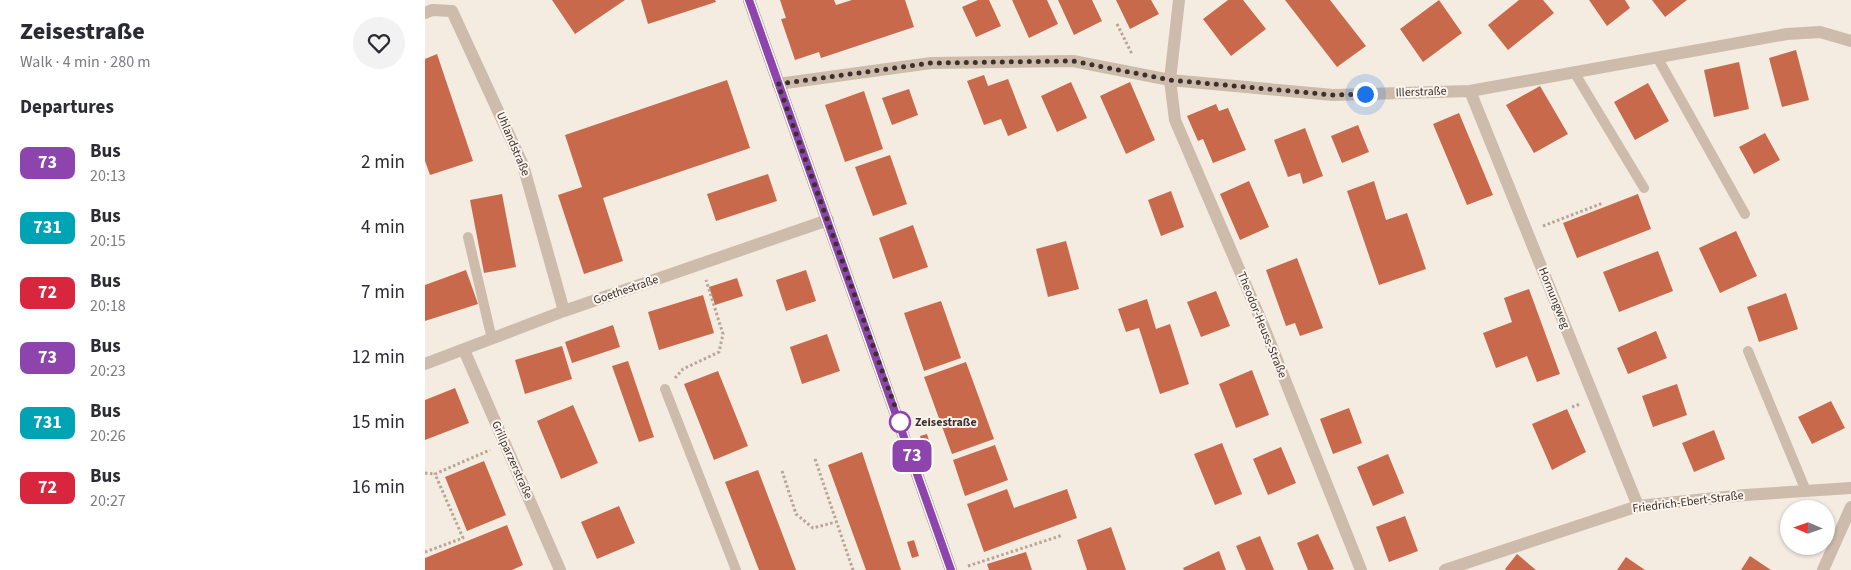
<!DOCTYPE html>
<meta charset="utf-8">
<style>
body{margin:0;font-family:"Source Sans 3",sans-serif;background:#f2f2f3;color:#2b2b33;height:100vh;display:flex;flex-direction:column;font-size:19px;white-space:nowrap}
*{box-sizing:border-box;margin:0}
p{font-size:16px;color:#7c7c81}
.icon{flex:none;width:28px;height:28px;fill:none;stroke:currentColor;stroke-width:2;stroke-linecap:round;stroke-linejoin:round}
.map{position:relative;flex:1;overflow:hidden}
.side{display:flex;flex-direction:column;background:#fff;width:425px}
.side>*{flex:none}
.badge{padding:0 10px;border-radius:8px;font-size:18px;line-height:32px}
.needle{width:32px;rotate:272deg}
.controls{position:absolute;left:1355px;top:500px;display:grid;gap:10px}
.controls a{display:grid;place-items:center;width:55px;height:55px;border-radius:50%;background:#fff;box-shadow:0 1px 4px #0004;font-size:25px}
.you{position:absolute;width:25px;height:25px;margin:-12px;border:4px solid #fff;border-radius:50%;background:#1a73e8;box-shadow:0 0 0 8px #1a73e833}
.map>.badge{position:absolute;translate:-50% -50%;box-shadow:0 0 0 2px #fff}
h2{padding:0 20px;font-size:19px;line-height:45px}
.round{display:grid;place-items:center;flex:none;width:52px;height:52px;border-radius:26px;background:#f2f2f3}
.summary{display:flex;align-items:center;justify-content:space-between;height:85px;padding:0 20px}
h1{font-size:24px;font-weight:800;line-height:38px}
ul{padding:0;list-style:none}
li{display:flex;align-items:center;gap:15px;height:65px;padding:0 20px}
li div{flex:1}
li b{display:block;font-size:19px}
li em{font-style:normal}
li .badge{min-width:55px;font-weight:700;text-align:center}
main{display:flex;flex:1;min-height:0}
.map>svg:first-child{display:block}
</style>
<main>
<section class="side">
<div class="summary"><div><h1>Zeisestraße</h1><p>Walk · 4 min · 280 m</p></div><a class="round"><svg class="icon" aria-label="heart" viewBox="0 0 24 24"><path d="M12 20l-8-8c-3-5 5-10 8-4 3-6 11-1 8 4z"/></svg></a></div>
<h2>Departures</h2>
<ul>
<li><span class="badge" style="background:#8e44ad;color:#fff">73</span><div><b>Bus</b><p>20:13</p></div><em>2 min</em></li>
<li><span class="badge" style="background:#00a3b4;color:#fff">731</span><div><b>Bus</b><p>20:15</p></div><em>4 min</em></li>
<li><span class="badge" style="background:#d7263d;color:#fff">72</span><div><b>Bus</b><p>20:18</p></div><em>7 min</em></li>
<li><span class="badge" style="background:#8e44ad;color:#fff">73</span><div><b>Bus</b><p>20:23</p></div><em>12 min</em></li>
<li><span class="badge" style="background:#00a3b4;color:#fff">731</span><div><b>Bus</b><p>20:26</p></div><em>15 min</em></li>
<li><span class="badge" style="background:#d7263d;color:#fff">72</span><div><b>Bus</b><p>20:27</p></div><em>16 min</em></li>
</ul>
</section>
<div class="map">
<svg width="1426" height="570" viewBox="0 0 1426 570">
<rect width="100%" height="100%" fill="#f4ebe1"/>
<path fill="#c8694b" d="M127 0H200L150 34Z
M216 0H290L291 2 223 24Z
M355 0H409L411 5 427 0H480L489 27 396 58 394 52 370 60 356 19 361 18Z
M553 0H564L576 26 551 37 537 7Z
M587 0H622L633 24 604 38Z
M633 0H667L677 21 649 35Z
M691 0H726L734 14 705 29Z
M803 0H818L841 29 806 56 778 19Z
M860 0H905L941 46 912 67Z
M1014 0 1037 33 998 62 975 29Z
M1094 0H1118L1129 13 1083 50 1063 25Z
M1164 0H1200L1205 8 1182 26Z
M1227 0H1262L1240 17Z
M1371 50 1384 100 1357 107 1344 58Z
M12 54 48 161 5 175 0 161V59Z
M1314 62 1324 109 1289 117 1279 70Z
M559 75 563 86 583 79 602 128 583 136 576 119 559 125 542 81Z
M302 80 325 148 178 198 198 261 159 274 133 195 157 187 140 135Z
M646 82 662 118 632 132 616 96Z
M705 82 730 140 701 154 675 96Z
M1223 83 1244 121 1210 140 1189 102Z
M1115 86 1143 134 1109 153 1081 105Z
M484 89 493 115 467 125 457 98Z
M439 91 458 149 420 162 400 105Z
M791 104 794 111 803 108 821 150 788 163 778 139 773 141 762 116Z
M1034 113 1068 195 1042 205 1008 124Z
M933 125 944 152 917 163 906 136Z
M880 128 898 176 878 184 875 173 863 177 849 140Z
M1340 133 1355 160 1329 174 1314 147Z
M465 155 482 204 448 216 430 167Z
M343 174 352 201 291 221 282 194Z
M824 181 844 227 815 240 795 194Z
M949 181 961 220 982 213 1001 269 954 285 922 191Z
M746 191 759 227 736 236 723 200Z
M77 194 91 267 59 273 45 200Z
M1213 194 1226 229 1152 258 1138 223Z
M488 225 503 267 468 279 454 238Z
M1311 231 1332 276 1295 293 1274 248Z
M641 241 654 289 623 297 611 249Z
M1233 251 1248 291 1194 312 1178 272Z
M872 258 898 328 875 336 870 323 861 326 841 270Z
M41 270 53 304 0 321V285Z
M381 270 391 301 361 311 351 280Z
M312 278 318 296 290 305 284 287Z
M1104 289 1135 374 1112 382 1102 356 1071 368 1058 333 1087 322 1079 298Z
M791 291 805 326 776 337 762 302Z
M1361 293 1373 329 1334 342 1322 307Z
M278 295 289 333 234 350 223 312Z
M722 299 731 329 745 324 764 384 735 394 714 328 701 332 693 309Z
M516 301 536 358 499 371 479 313Z
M188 325 195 347 147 363 140 342Z
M1231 331 1242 358 1203 374 1192 348Z
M402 334 415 371 377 384 365 347Z
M137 346 147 379 100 394 90 360Z
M203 361 229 437 214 442 187 366Z
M541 362 569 439 527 454 499 377Z
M827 370 844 415 811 428 794 384Z
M293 371 323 446 289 460 259 384Z
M1252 384 1262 415 1228 427 1217 396Z
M30 388 44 423 0 440V400Z
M1406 401 1420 428 1387 444 1373 417Z
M148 405 173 463 136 479 112 421Z
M924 408 937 443 908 454 895 419Z
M1142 409 1161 452 1127 470 1107 424Z
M1289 430 1300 459 1269 472 1257 443Z
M502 434 507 450 500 453 495 436Z
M797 443 817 494 790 505 769 454Z
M570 445 583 480 540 496 528 460Z
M856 447 871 483 843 495 828 459Z
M437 452 476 570H441L403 465Z
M963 454 979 493 948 506 932 467Z
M59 461 81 515 42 531 20 477Z
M333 470 371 570H334L300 482Z
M582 489 589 508 642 489 652 518 559 552 542 504Z
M194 506 210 543 172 559 156 522Z
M980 516 993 551 964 562 951 527Z
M82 525 98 565 87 570H0V558Z
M686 527 701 570H662L652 540Z
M893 534 909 569 906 570H883L872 543Z
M835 536 849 570H821L811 546Z
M489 540 494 556 487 558 482 542Z
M794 551 801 570H759L758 568Z
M601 552 607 570H564L562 564Z
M1092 554 1111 570H1081L1080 569Z
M1325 556 1346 570H1316Z
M1201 557 1220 570H1192Z"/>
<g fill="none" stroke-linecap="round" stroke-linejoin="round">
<path stroke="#b9a596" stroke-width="3" stroke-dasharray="2.5 2.5" stroke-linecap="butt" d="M692 24 707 54
M1118 226 1178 203
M250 378 258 369 294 352 298 334 281 280
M1147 407 1155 404
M390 459 428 570
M357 471 371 514 388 528 411 522
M0 473 10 474
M0 552 38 538 10 474 65 450
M543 566 638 535"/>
<path stroke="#cdbbac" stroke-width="10" d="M1232 57 1320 214
M1149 72 1219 188
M43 237 67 339
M1323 351 1381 491
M240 389 311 570"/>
<path stroke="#cdbbac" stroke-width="12" d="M754 0 745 80 750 120 838 325 936 570
M0 13 7 10 27 11 98 165 139 311
M353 84 506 63 648 61 745 80 908 95 1045 91 1362 34 1395 32 1426 41
M1045 91 1213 506
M39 350 135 570
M0 364 139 311 403 220
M1020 570 1213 506 1320 495 1426 488
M1398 570 1426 507"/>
<path stroke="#a18a7d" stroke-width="12" d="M324 0 526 570"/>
</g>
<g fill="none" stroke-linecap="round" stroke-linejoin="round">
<defs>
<path id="line" d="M324 0 526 570"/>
</defs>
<use href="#line" stroke="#fff" stroke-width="11"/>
<use href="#line" stroke="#8e44ad" stroke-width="8"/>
<path stroke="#3b302b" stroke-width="5" stroke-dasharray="0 9" d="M475 422 477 426 353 84 506 63 648 61 745 80 908 95 940 94"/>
</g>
<circle fill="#fff" stroke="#8e44ad" stroke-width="2.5" cx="475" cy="422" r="10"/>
<g text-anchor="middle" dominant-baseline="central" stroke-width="4" stroke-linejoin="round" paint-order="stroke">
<g font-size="12" fill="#3b302b" stroke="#fbf5ee">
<text transform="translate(996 92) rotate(-2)">Illerstraße</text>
<text transform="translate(88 144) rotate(67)">Uhlandstraße</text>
<text transform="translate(201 290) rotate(-19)">Goethestraße</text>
<text transform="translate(1129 298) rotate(68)">Hornungweg</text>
<text transform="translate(837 325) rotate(68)">Theodor-Heuss-Straße</text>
<text transform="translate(87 460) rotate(66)">Grillparzerstraße</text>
<text transform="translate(1263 502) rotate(-7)">Friedrich-Ebert-Straße</text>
</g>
<g font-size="12" font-weight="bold" fill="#3b302b" stroke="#fbf5ee" text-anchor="start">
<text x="490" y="422">Zeisestraße</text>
</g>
</g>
</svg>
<div class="controls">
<a><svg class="needle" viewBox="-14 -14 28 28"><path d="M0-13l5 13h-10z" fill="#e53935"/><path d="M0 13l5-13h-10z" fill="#7c7c81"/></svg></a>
</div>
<div class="you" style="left:940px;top:94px"></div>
<b class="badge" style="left:487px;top:456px;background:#8e44ad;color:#fff">73</b>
</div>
</main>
